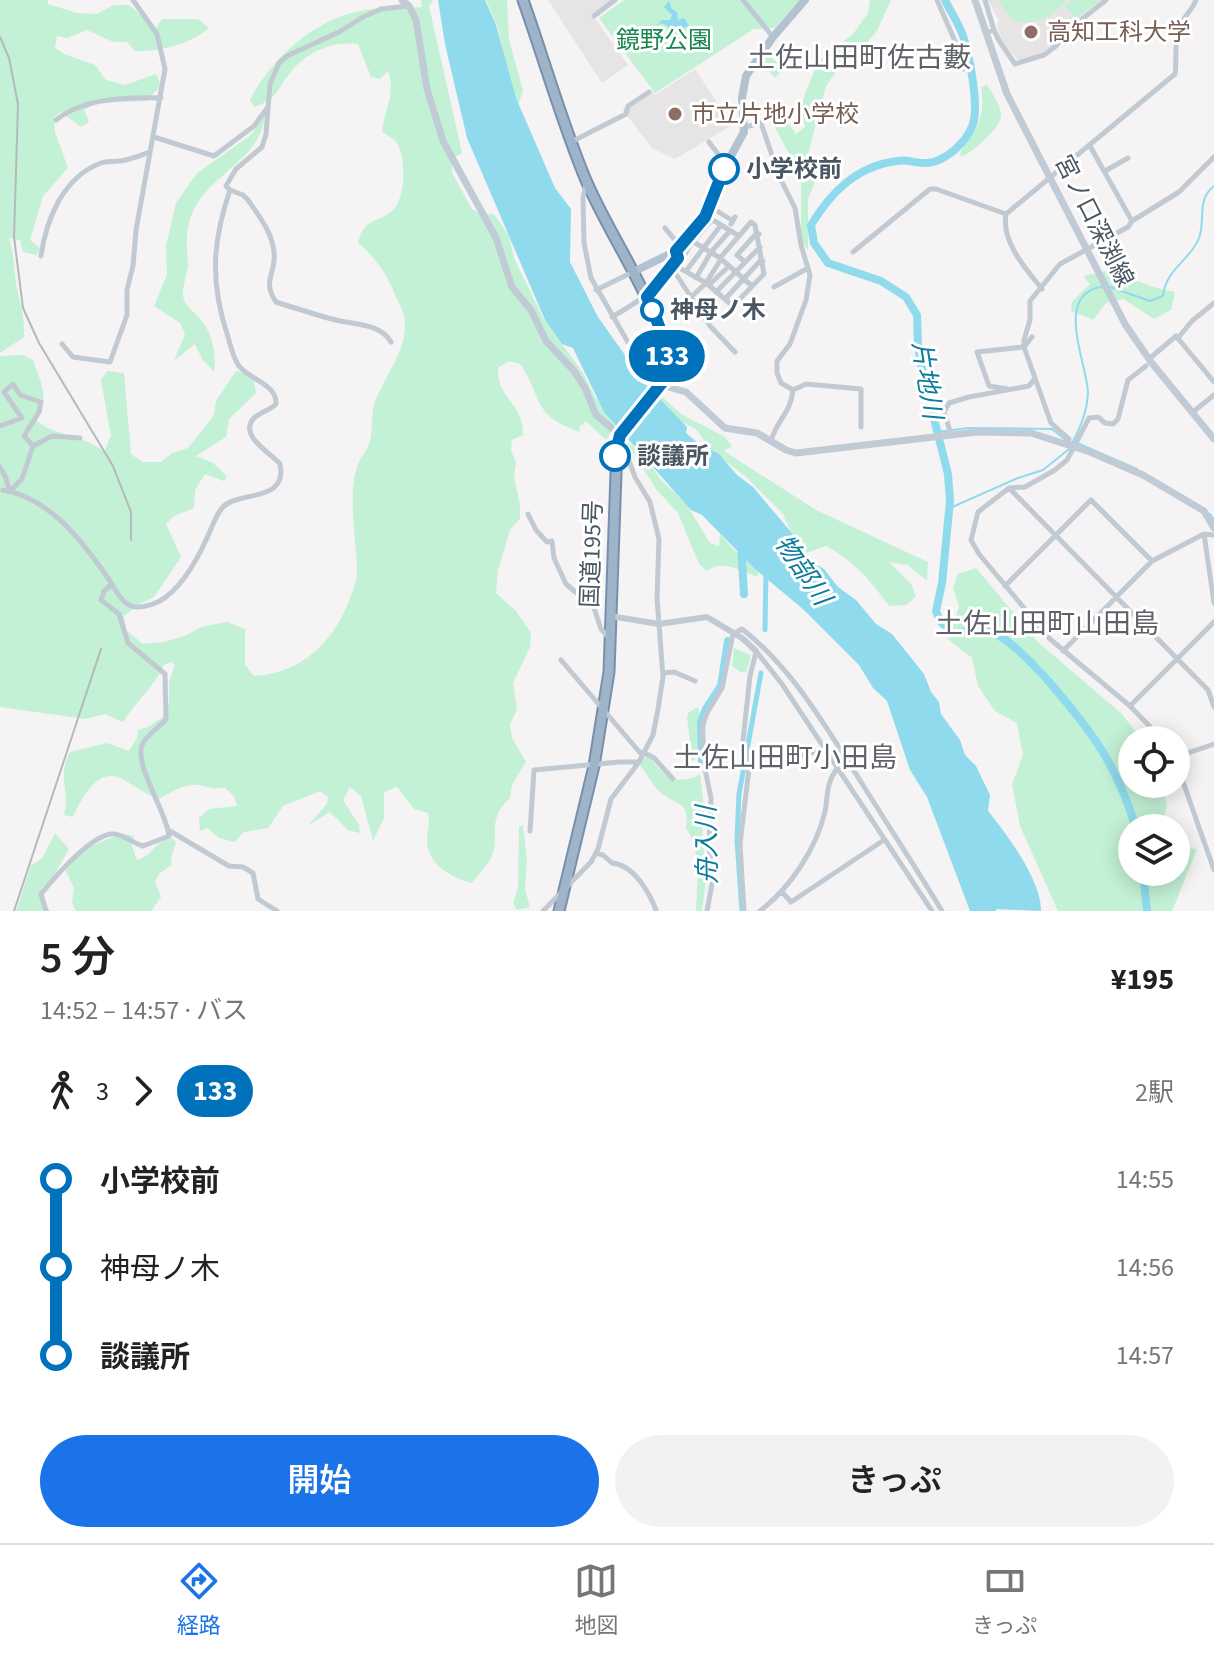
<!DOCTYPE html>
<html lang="ja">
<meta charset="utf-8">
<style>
body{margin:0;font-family:"Source Sans 3","Noto Sans JP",sans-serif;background:#f2f2f2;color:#222;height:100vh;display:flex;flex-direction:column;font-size:30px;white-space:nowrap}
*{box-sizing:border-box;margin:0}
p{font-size:26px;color:#767676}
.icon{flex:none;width:44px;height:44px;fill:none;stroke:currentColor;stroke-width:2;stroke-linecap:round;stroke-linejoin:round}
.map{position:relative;height:911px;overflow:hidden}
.panel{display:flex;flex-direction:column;background:#fff;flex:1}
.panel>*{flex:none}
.badge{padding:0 16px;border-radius:26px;font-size:28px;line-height:52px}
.fabs{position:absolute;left:1118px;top:726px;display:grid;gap:16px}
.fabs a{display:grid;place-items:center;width:72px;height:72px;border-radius:50%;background:#fff;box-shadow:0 4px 20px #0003;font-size:40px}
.map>.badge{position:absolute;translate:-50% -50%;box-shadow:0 0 0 4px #fff}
.legs{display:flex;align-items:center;gap:12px;height:88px;padding:0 40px;font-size:26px}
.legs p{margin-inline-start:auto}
.head{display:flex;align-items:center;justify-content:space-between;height:136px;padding:0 40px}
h1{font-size:44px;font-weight:600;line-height:60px}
.cta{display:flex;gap:16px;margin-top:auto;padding:16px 40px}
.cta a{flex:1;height:92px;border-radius:48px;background:#1a73e8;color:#fff;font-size:32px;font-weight:600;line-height:92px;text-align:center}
.cta a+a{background:#f2f2f2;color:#222}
ul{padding:0 40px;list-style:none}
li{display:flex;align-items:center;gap:28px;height:88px;font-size:30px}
li i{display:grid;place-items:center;width:12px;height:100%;margin:0 10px;background:currentColor}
li i::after{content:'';width:20px;height:20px;margin:-10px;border:6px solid;border-radius:50%;background:#fff}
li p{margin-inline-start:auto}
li:first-child i{background:linear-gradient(#0000 50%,currentColor 0)}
li:last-child i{background:linear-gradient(currentColor 50%,#0000 0)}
.menu{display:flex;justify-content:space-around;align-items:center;height:112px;border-top:2px solid #e0e0e0;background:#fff;font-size:22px;color:#767676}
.menu a{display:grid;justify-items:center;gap:4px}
.menu .current{color:#1a73e8}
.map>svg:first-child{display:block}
</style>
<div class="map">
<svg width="1214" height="911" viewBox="0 0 1214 911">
<rect width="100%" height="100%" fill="#f5f3f3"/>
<path fill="#e6e4e5" d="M548 0H618L594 17 628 65 602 83Z
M988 0H1102L1067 26 1055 44 1039 55 1018 60 1000 39 997 25 999 21Z
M695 69 732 125 675 159 652 148 622 109 651 90 655 95Z"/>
<path fill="#c3f1d5" d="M0 0H48V4L77 13 97 14 114 5H129L156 28 162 19H198L209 28C191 44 159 52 135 51L127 42H113L87 30 67 38 57 36 55 48 64 54 95 65 106 80 125 85 156 74 161 85 147 101 97 103 84 110 89 122 81 127 61 112 54 117 55 132 68 168 43 196 30 240 40 248 37 255 23 252 20 240 9 238C14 254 14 268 16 284 20 302 25 318 24 337L0 353Z
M421 0H433L429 6 462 153 452 159V173L472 209 482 215 494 214 509 236 514 258 543 318 583 373 595 397 617 422 606 440 586 421 579 427 580 432C531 415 544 399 520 364L509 361 498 368C497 400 524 403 523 435L512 440 511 450 516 463 514 477 520 505V519L510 530 498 570 496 593 516 611 531 633 530 647 513 683 517 709 510 725 512 738 526 762 512 785 510 798C483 823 504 839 488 863 484 870 476 876 472 883 451 878 426 863 427 839 428 829 430 823 428 813L414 809 397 787 384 792V818L373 841 361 796 350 787 343 800 359 825 360 833 348 830 330 812 307 826 327 804 328 797 320 791 283 806 268 828 244 832 235 842 219 838 208 828 200 831 199 818 209 809 237 806 234 796 225 788C214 789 208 787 198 785 185 783 170 793 159 799 146 794 136 787 124 780 99 765 82 797 73 817L64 815C71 793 56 777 70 752L107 743 129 751 137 738 138 730 148 727 163 717 169 704V681L175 665 171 662 164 665C155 686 136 701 123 722L105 714 85 719 0 707V356L23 355 33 360C42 386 49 395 37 421 56 437 85 435 104 452L111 436 101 380 107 371 124 373 131 454 142 462H161L172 453 188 448 214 415 216 401 236 371 253 375 256 393 229 419 226 437 196 456 213 463 227 476 224 481 205 474 195 490 194 508 174 516 166 524 181 557 154 597 141 603 124 616 126 630 143 644 164 642 187 635 201 627 227 622 245 629V665L254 676C301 673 332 644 349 601 352 593 357 581 357 572 357 542 346 490 359 462 362 455 368 450 370 441 373 429 371 417 374 405 382 381 406 351 405 325 405 314 401 307 396 297 387 274 377 259 358 243 364 217 378 224 393 210 406 197 406 158 397 143 394 139 387 135 382 132 385 108 396 94 388 71L380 79 371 77 358 44C332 41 306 52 290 73 276 90 278 99 254 107L250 100C272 57 316 18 365 10 384 7 403 9 422 7Z
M486 0H507L509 39 523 91 518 105 512 94 498 28Z
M624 0H800L775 28 754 29 655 93 599 18Z
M870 0H891L877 31 856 55 840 66 826 86 806 162 819 172 808 199V250L801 241V177L766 110 776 105 796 134 805 127 801 104 818 62 853 34 868 13Z
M998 0H1066C1054 18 1034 25 1013 21Z
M1072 0H1100L1076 19 1065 6Z
M765 50 783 69 775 78 758 59Z
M987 85C992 92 1001 106 1001 115 1001 128 973 152 961 157L960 152C971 137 981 126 982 106 983 99 981 94 982 87Z
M265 115C260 168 192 176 187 235 186 245 188 255 188 266 187 275 182 287 183 296 185 307 195 312 201 320 212 332 217 357 214 372L202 359 195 344 174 361 185 334 180 323 154 306 167 275 166 246 176 203 197 173 251 135Z
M1110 270 1153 287 1175 292 1171 310 1154 319 1123 299 1106 303 1093 320 1071 311 1072 302 1090 284 1083 276Z
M661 396 681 414 725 437 732 446 724 451 816 510 928 562 927 581 908 565 889 562 912 585 916 597 906 605 889 606C871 581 854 561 826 546L806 553 793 537 783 514 746 477 710 449 697 430 673 417 659 401Z
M627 442 642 454 662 481 685 502 710 543 719 546 720 534 736 552 758 567V577C740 571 723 559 707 571L699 564 678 513 656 489Z
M976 568 1038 642 1122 714 1142 740H1132V784H1161L1167 805 1162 828H1132V872H1176V846L1197 849 1172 911H1058L1020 826 1012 784 1023 755 1017 723 995 711 978 686 972 658 948 639 959 607 953 587 958 574Z
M734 648 751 655 747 671 741 672 732 666Z
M698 707C703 718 698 744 696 758L688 763 691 750 687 717 689 712Z
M648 755C662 775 677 788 700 774L704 808 702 839 707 872 702 911H696C697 884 702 851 686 828 690 799 676 807 659 791 651 783 646 772 639 764Z
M523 825 527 861 525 889 530 907 517 910 513 903 518 888 519 827Z
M55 833 69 849 53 877 42 888 43 899 50 911H16L31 865 42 859Z
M124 834 134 836 132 846 137 860C153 856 153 842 172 838L176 842 171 858 172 865 160 873 155 881 161 897 151 911H76L72 903 74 888 66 871C72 851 105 839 124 834Z"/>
<path fill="#90daee" d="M438 0H485L496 25 516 98 555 188 571 209 570 262 598 317 647 386 687 427 686 433 705 449 710 445 711 450 719 454 737 475 753 487 790 531 812 562 824 569 838 587 856 600 876 624 892 634 924 674 931 692 939 702 941 714 960 740 965 755 976 766 990 795 988 811C1007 834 1042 882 1041 911L997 909 995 911H970L927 797 910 770 887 701 873 688 859 665 804 610 755 569 702 515 691 510 604 412 573 348 562 344 545 320 467 138 445 44Z
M669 1 672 9 677 12 678 20 684 18 689 26 684 28 677 26 673 42 668 35V26L661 23 655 27 662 20H670L672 15 664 7Z"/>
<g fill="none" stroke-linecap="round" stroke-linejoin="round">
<path stroke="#90daee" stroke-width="2" d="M1107 286 1150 301 1163 296C1166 268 1191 260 1199 238 1206 219 1196 200 1214 186
M937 432 968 428 1052 429 1067 441
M1072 443C1080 429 1087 411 1088 394 1088 365 1053 295 1101 287
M1077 443 1137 469
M950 508 1018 478 1043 470 1069 449
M1210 514 1214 520"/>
<path stroke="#90daee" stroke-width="5" d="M765 630 766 570
M742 911 737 840 739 794 761 673"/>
<path stroke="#90daee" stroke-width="8" d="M945 0C951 13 960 25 964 39 970 58 979 106 973 124 967 142 946 161 928 163 918 164 907 159 897 161 857 166 831 192 811 225L814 243 828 263 881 281 906 297 917 315 918 346 923 375 948 474 950 501 942 583 936 611 940 621 953 633C965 632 978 630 990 632 1019 639 1089 727 1104 754 1118 778 1128 802 1136 828
M741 544 744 594
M702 762 701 722 706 709 721 686 728 641
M1143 872 1147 911"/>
<defs>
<path id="trunk" d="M523 0C544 59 561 120 585 178 609 235 646 283 663 343 665 350 669 358 668 366 666 388 633 417 620 435L617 445 609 672 594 766 559 911"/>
</defs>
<use href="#trunk" stroke="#7690ad" stroke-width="13"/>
<path stroke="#c1cad2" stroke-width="5" d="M743 0 773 37
M937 0 961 55 964 69
M985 0 994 30
M594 16 615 0
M988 32 994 30 998 39 1015 64 1044 55 1056 46 1072 27 1106 0
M56 120C84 98 126 97 161 98
M745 127 761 123 779 176 795 208 801 245 810 275 806 300 790 344 777 361V373L781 383 793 390
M154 137 214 156 254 126 268 107
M571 142 626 114 628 106 649 92
M709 142 726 165
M1090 146 1132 221
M1105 171 1128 158
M586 185 583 197 584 243 591 278 637 358 660 384
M230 190 243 195 248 200C259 216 272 232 274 252 277 273 261 280 276 302 295 308 313 314 332 319 352 325 379 322 391 342
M709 206 733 221
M731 224 735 217
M665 228 680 246
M692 241 720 258 752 286
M853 252 930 189H936L1006 214
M41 256C46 220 63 177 101 163 107 161 113 162 120 161 130 160 141 155 150 152
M720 258 751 222 755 225 764 274 733 306 706 283 678 267 690 245 710 222 713 220 739 236
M745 262 737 255 756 234H759
M672 268 710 326 735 352
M686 271 721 225
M696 278 711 252 730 231
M709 285 729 266
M774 287 808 268
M1042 289C1026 269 1001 242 1006 214L1175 74C1177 61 1174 39 1179 28 1182 18 1192 11 1196 0
M596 290 635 271
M716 292 760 247
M691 297 706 283 721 259
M725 299 760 261H763
M612 317C640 301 662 286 678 258L676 252
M1178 338 1192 321 1214 303
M62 344 73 357 110 362 127 315V290L133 266 136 230 165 69 157 34 133 0
M1149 359 1176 336 1214 382
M1146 366 1128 380 1118 419 1113 424 1105 423 1098 417 1089 418 1067 460 1055 470 1025 487 1009 488 978 512 971 540 979 554 1050 639 1130 706 1163 740
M1008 389 989 386 977 352 1024 347 1032 337
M793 390 806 384 861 389V427
M1193 412 1214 395
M0 426 22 418 4 392 13 384 20 395 41 402 39 412 24 436 33 446
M951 434 944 412 949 403 969 397 1029 386 1035 378
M771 441C776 421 791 413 793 390
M1068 445 1069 439 1051 423 1024 347V340L1030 320V301L1060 264 1128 227 1132 221 1179 192 1214 157
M0 467 6 478 9 490
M1010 489 1208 690 1214 707
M3 490C50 498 82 541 108 578 114 587 121 602 131 606 139 609 152 605 160 601 182 588 197 560 207 538 212 528 216 513 224 506 241 491 288 502 280 464 270 452 238 436 254 418 261 412 270 410 276 404 277 384 250 380 239 366 233 358 231 347 228 337 210 283 212 243 230 190L226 186 236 169 262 147 266 134 270 84 279 63 287 56 339 32 363 17 381 9 408 6
M10 491 22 479 33 446 52 436 80 438
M528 514 536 530 547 542 552 541 554 558 566 584 594 608 601 629 609 638
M1204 534 1214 603
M1005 586 1091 500 1152 561
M756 651 782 684 932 911
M1063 651 1152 561 1204 534 1214 535
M561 660 642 755
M663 673 674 672 695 681
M1130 706 1214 622
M643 752 654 758 673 779
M1176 757 1214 744
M793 758 825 749
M1176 762 1214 870
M170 831 229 866 243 867 253 873 258 899 277 911
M530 831 534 770 619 762H638
M596 853 603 855 612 863C634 865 649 892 656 910
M782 892 791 902 884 840
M46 911 41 894C54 878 93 832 114 834 124 835 133 843 143 846L169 836C167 812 132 763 143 743 148 734 160 727 166 719L165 674 128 643 119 614 101 600 104 591 112 584
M543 911 591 862 598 849 611 799 639 762 653 735 658 709 663 677 657 598 659 539 650 502 635 477 621 440
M707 911 714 873 709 848 711 798 705 769 702 728 707 713 722 688 733 634 742 629C793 668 828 731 863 785 889 827 916 868 942 911
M744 911 740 844 751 752 742 750 750 676 756 652
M760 911C790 888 816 849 825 812 828 795 826 784 836 770"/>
<path stroke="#c1cad2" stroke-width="6" d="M610 616 659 624 707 617 742 638 756 651"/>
<path stroke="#c1cbd6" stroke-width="7" d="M402 0 409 6 416 20 427 89 443 141 496 238 512 287 531 310 546 341 574 371 585 388 596 415 620 435
M975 0 1007 94 1125 324 1151 362 1214 439
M661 385 686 392 725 428 757 433 786 450 796 453 977 432 1031 433 1090 452 1143 475 1204 511 1214 528"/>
<path stroke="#b3c2d1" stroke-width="8" d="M635 271 676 251 700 225 727 163 744 132 742 98 746 76 773 37 805 0"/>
<use href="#trunk" stroke="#9fb4c9" stroke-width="9"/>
<path stroke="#b5b8bd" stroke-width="2" d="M0 37 9 58 18 104 14 237 23 308 39 343 113 466 131 512V540
M14 911 101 649"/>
</g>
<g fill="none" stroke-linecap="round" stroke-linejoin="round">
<defs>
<path id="line-1" d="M615 456 620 435 665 379C674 353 657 322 647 297L678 258 676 251 705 217 724 169"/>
</defs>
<use href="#line-1" stroke="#fff" stroke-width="18"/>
<use href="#line-1" stroke="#0072bc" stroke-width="12"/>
</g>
<g fill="#8d6e63" stroke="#fff" stroke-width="3">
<circle cx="1031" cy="32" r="8"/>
<circle cx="675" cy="114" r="8"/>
</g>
<g fill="#fff" stroke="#0072bc" stroke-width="4">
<circle cx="724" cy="169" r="14"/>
<circle cx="652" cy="310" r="10"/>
<circle cx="615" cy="456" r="14"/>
</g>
<g text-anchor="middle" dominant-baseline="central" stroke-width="6" stroke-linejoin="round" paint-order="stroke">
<g font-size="24" fill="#785e54" stroke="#fff" text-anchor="start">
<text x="1047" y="32">高知工科大学</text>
<text x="691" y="114">市立片地小学校</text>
</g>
<g font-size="24" fill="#17864f" stroke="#fff">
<text x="664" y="40">鏡野公園</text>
</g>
<g font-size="24" font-weight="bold" fill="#4a5661" stroke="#fff" text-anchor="start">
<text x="746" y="169">小学校前</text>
<text x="670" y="310">神母ノ木</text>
<text x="637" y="456">談議所</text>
</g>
<g font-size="24" fill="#4a5661" stroke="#fff">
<text transform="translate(1094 221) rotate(63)">宮ノ口深渕線</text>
<text transform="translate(592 554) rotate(-88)">国道195号</text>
</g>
<g font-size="26" font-style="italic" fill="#0c7c9b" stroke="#fff">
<text transform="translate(927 380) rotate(81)">片地川</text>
<text transform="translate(803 570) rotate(56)">物部川</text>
<text transform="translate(707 845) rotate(-91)">舟入川</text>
</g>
<g font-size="28" fill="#5f6368" stroke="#fff">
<text x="859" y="58">土佐山田町佐古藪</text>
<text x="1047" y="624">土佐山田町山田島</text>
<text x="785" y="758">土佐山田町小田島</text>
</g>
</g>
</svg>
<div class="fabs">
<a><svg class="icon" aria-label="locate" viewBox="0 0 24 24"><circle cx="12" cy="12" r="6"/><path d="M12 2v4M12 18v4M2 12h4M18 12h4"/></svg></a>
<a><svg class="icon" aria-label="layers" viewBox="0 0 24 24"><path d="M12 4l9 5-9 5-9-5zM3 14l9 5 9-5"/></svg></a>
</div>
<b class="badge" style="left:667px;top:356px;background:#0072bc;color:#fff">133</b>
</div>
<section class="panel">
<div class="head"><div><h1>5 分</h1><p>14:52 – 14:57 · バス</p></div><b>¥195</b></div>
<div class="legs"><svg class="icon" aria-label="walk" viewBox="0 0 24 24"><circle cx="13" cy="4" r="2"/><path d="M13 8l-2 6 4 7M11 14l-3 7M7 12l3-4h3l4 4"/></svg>3<svg class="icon" aria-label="forward" viewBox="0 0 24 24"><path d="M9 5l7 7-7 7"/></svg><b class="badge" style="background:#0072bc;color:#fff">133</b><p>2駅</p></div>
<ul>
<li><i style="color:#0072bc"></i><b>小学校前</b><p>14:55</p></li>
<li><i style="color:#0072bc"></i><span>神母ノ木</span><p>14:56</p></li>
<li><i style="color:#0072bc"></i><b>談議所</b><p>14:57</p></li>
</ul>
<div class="cta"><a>開始</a><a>きっぷ</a></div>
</section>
<nav class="menu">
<a class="current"><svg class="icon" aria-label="directions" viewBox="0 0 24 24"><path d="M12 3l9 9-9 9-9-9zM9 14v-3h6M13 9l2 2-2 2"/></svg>経路</a>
<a><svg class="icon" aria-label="map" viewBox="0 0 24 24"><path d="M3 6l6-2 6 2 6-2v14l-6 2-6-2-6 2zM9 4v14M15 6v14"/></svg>地図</a>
<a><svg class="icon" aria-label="tickets" viewBox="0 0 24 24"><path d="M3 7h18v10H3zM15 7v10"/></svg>きっぷ</a>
</nav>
